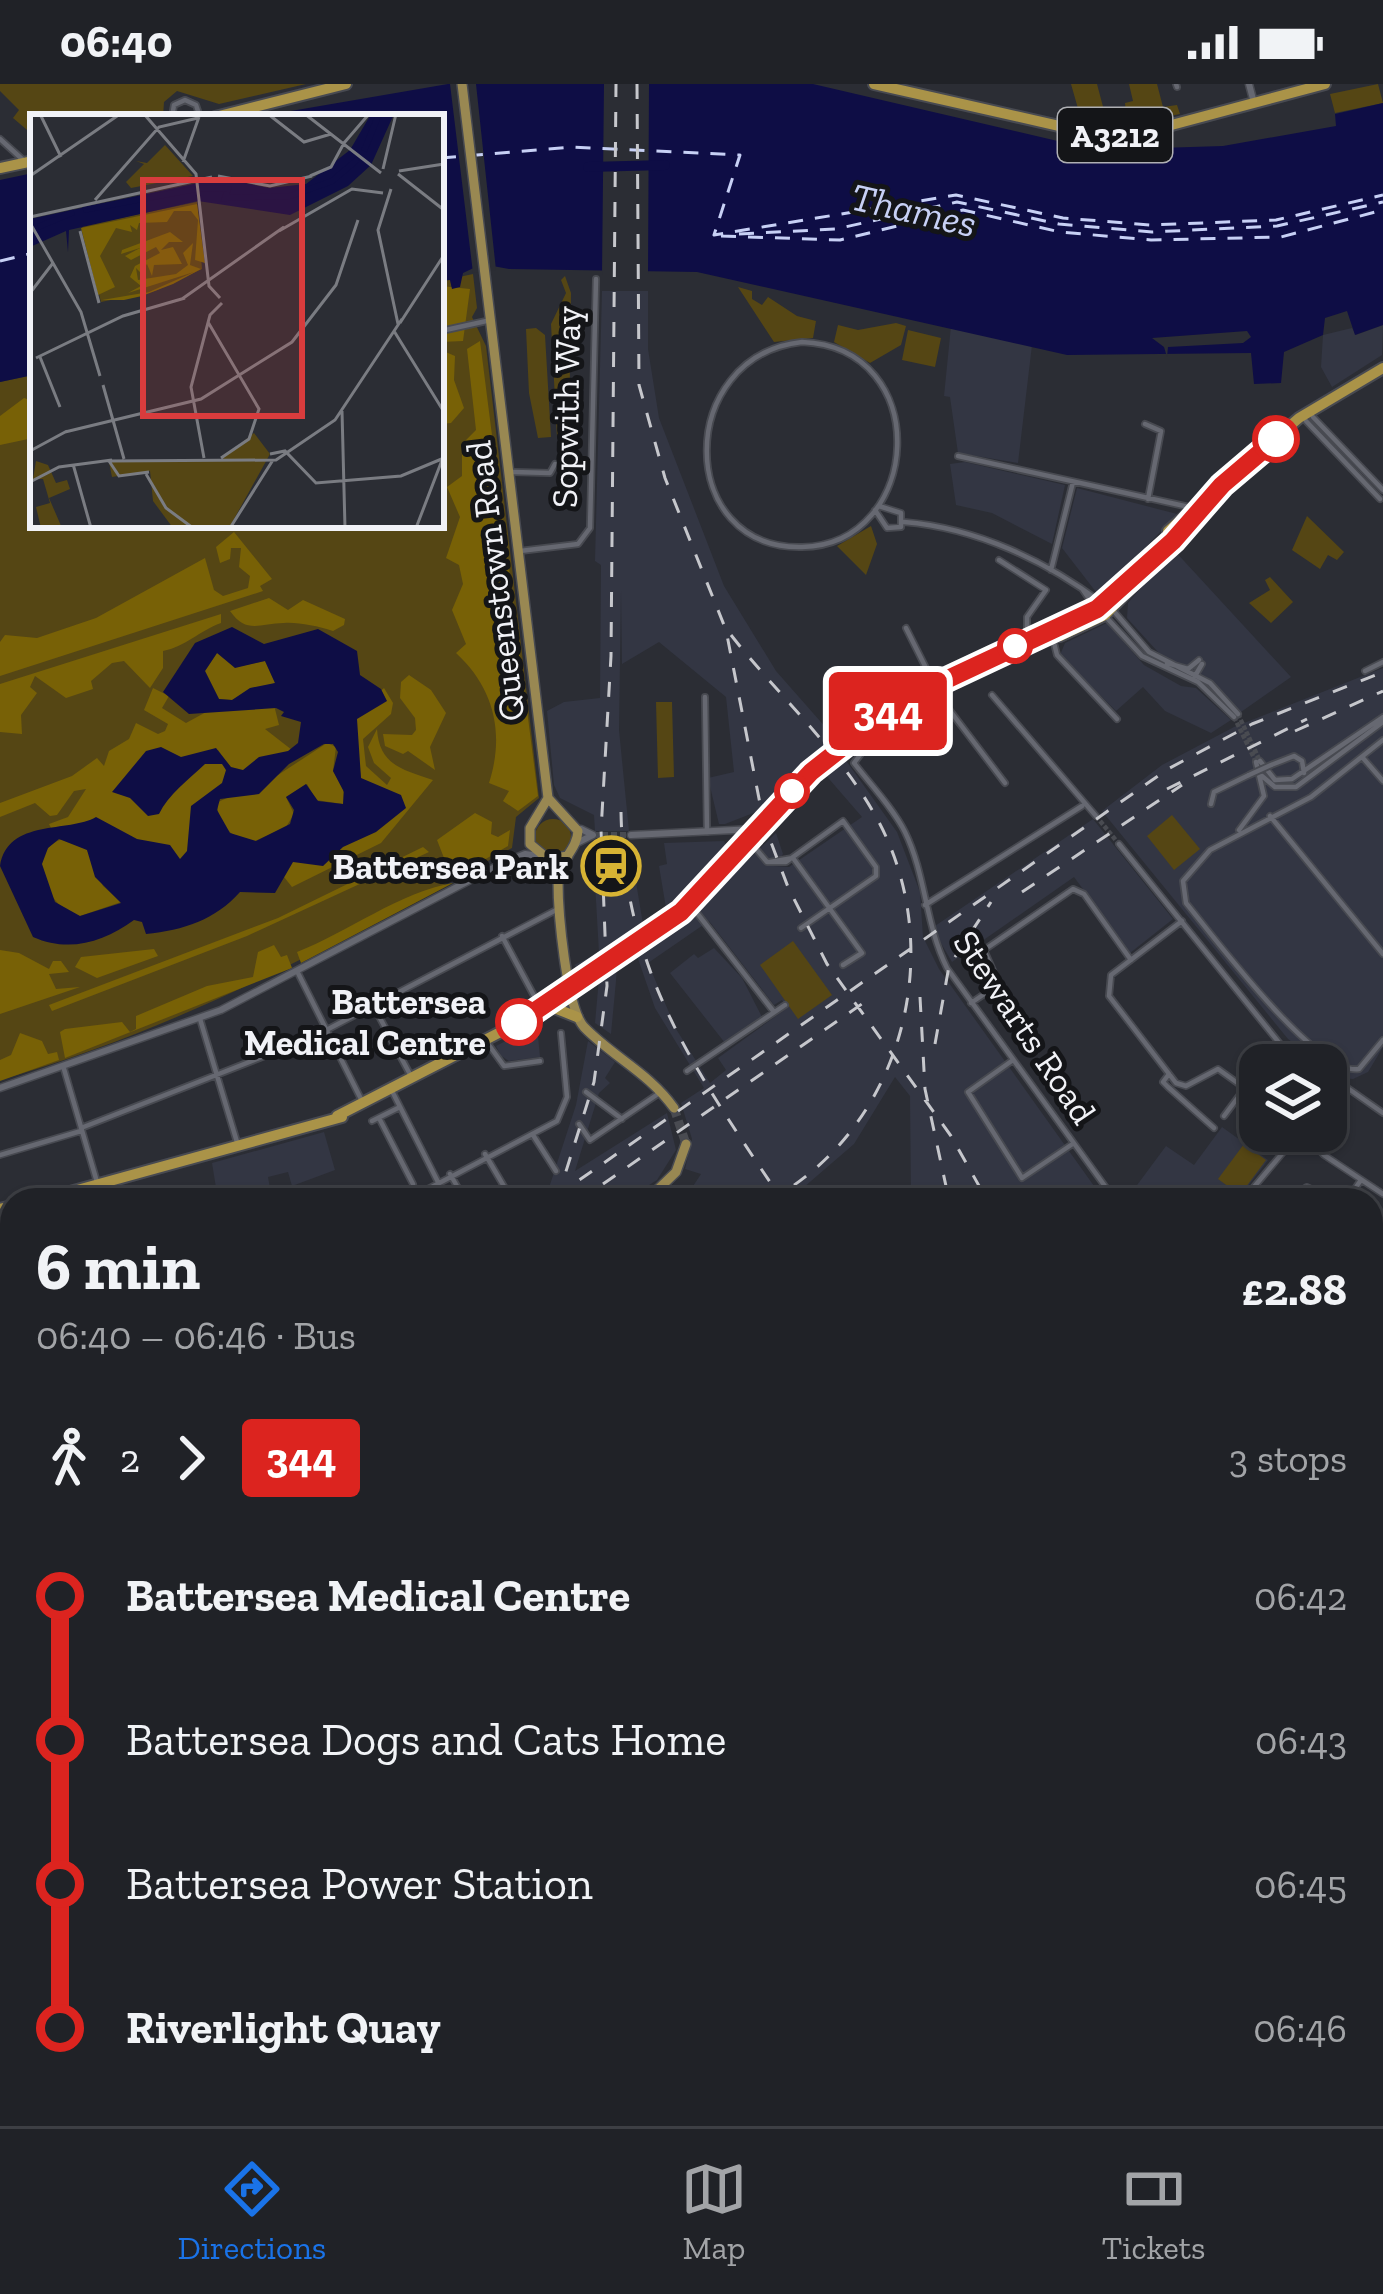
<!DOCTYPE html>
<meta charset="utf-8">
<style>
body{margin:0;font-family:"Zilla Slab",serif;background:#2d2f33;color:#f1f3f6;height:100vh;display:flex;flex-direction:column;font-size:45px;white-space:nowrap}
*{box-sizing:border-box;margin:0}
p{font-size:39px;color:#a2a4a7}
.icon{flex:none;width:66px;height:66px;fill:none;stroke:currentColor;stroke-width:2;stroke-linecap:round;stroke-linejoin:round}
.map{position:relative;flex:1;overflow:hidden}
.side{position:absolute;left:0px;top:1104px;width:1383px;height:939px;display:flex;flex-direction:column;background:#202227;border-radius:36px 36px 0 0;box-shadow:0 3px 9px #0004,0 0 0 3px #3d3f44}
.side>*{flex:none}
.badge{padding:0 24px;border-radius:9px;font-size:42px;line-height:78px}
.tools{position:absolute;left:1239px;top:960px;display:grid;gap:24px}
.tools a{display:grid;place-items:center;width:108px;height:108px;border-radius:24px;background:#202227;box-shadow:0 3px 9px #0004,0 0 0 3px #3d3f44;font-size:60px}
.map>.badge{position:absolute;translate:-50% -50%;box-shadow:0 0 0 6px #fff}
.legs{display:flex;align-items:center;gap:18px;height:132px;padding:0 36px;font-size:39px}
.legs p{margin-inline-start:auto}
.headline{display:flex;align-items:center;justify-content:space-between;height:204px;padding:0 36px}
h1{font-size:66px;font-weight:700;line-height:90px}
ul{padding:0 36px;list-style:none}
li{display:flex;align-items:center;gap:42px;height:144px;font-size:45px}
li i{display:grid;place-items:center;width:18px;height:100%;margin:0 15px;background:currentColor}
li i::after{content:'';width:30px;height:30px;margin:-15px;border:9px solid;border-radius:50%;background:#202227}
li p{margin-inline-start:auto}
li:first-child i{background:linear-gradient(#0000 50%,currentColor 0)}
li:last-child i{background:linear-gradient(currentColor 50%,#0000 0)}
.status{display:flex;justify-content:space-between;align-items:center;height:84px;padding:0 60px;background:#202227;direction:ltr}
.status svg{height:33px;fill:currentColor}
.tabs{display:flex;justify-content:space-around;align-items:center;height:168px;border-top:3px solid #3d3f44;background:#202227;font-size:33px;color:#a2a4a7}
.tabs a{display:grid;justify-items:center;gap:6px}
.tabs .selected{color:#1a73e8}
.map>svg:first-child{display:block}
</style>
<div class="status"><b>06:40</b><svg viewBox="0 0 49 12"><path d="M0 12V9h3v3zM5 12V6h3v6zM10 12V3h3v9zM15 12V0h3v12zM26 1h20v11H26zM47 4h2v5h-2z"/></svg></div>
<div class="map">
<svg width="1383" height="2042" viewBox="0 0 1383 2042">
<rect width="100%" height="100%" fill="#2b2d34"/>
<path fill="#333643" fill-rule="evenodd" d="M602 207H648V265L659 334 724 502 776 587 835 654 756 728 725 740H719L708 694 734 688 726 613 659 558 622 580 621 507 619 646 629 747H595L594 731 560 714 554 701 547 627 564 618 600 614 601 481 595 477Z
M1383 241 1382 271 1332 303 1321 283 1323 251 1352 244 1356 251Z
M951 242 1032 261 1018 379 958 369 950 313 944 312Z
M965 378 1065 401 1052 460 992 429 956 421 950 380Z
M1077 404 1177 430 1104 508H1096L1062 464Z
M1173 465 1291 593 1241 628 1206 593 1168 579 1127 534 1128 519Z
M1107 539 1144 581 1181 602 1196 604 1231 636 1211 649 1165 627 1143 603 1116 627 1060 571 1065 559Z
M1383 584V963L1368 988 1353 995 1342 994 1288 955 1102 727 1162 681 1234 643Z
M842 671 897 748 920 808 923 853 939 885 1104 1116H911L910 1012 895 993 854 1060 789 1116H684L701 1090 685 1085 692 1055 681 1019 704 1004 655 924 636 869 708 814 776 749 783 770 774 782 789 783 862 733 823 688ZM709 837 774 921 782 916 787 924 718 974 726 986 710 999 676 945 648 879Z
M1093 735 1173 835 1130 869 1074 793 952 878 932 844Z
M724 757 729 766 667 830 659 782 667 780 664 759Z
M630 762 644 846 599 872 598 881 583 890 574 881 599 869 593 764Z
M714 864 742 894 762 933 725 959 670 889 694 870 698 874Z
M617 882 616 897 611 950 595 939 599 894Z
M537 941 540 973 509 977 501 972 496 962Z
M588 957 615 978 605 994 610 999 599 1009 575 1087 667 1029 676 1066 657 1096 625 1116H545L576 1021Z
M1222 1043 1268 1076 1237 1116H1126L1166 1062 1194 1081Z
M324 1048 335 1086 292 1102 288 1088 268 1093 272 1116H218L212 1079Z
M12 1458V1585L0 1587V1486L11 1478 1 1462Z
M12 2021V2031H180L182 2042H0V2028Z"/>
<path fill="#554614" d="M0 0H306L219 20 177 7 164 18 163 33H33V51L13 34 19 26 0 7Z
M1071 0H1097L1106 34 1126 29 1125 19 1133 17 1129 0H1157L1163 23 1177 21 1180 30 1102 46 1083 42Z
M1378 0 1383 19 1335 29 1330 10Z
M473 190 477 224 472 233 486 262 539 714 516 733 512 764C341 856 188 942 0 996V298L33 291V441H441V197L450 195 452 204 459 193Z
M565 192 571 209 569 354 557 353 551 240 566 209 561 196Z
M738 203 752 207V215L762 221 768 213 797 232 816 237 813 254 774 258Z
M896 239 906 242 901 261 870 279 834 258 838 241 858 246Z
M536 244 545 251 551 353 538 354 529 309 526 245Z
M908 246 941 254 935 283 902 276Z
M1307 432 1344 468 1337 476 1328 471 1320 485 1292 466Z
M871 442 877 460 866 491 837 462Z
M1270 493 1293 518 1271 539 1249 519 1270 506 1265 496Z
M656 618H672L674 693 658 694Z
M1172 731 1200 765 1174 786 1147 752Z
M535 753a18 18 0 1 1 36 0a18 18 0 1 1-36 0Z
M793 857 832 911 798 935 760 881Z
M1244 1060 1266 1076 1240 1111 1218 1095Z"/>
<path fill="#786106" d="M441 202 470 205 463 257 441 258Z
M480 257 538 712 518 727 503 717 509 707 489 699C505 649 494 604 456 569L466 560 452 526 463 500 459 481 446 474 460 433 447 403 462 392V360L476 346 467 265Z
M441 266 455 272 454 296 464 324 451 339 441 340Z
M24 314 33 317V354L0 361V332Z
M234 448 272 495 260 502 263 507 0 592V558L5 551 37 554 96 534 205 474 214 506 223 512 248 504 250 492 239 483 241 464H231L230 475 220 479 216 463Z
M269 514 288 526 303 516 345 535 344 541 333 547C317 542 298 538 284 539 260 539 247 551 230 527Z
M221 530V539C199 547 185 563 163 567V584L150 604 124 577 112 579 91 597 93 605 66 614 35 592 30 603 37 609 21 631 22 650 0 648V600Z
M217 569 241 582 265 577 275 599 232 616 219 615 205 587Z
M409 591 431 606 446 629 430 663 435 686 408 667 403 670 385 662 383 650 412 651 416 646 415 634 400 614 401 598Z
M153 604 169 612 162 624 186 639 208 627 274 621 279 641 265 645 292 666 247 687 232 686 218 666 162 714 207 677 223 679 228 691 182 777 80 743 51 744 49 740 68 733 86 705 74 707 57 731 50 732 35 719 0 733V719L72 692 97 674 104 682 109 667 129 655 136 639 158 650 165 647 168 640 144 626Z
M384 604 393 619 391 630 363 655 366 682 387 701 391 694 374 679 368 663 377 645C379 681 403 686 433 696L381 759 292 803 284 793V780L362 700 352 632Z
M327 659 336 663 333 687 343 705V720L316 716 307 700 286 713 294 730 286 743 253 758C232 755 215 739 218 718L278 691Z
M475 729 492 738 491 750 498 753 510 746 508 762 453 794 442 787 444 774 437 756Z
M66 754 87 766 103 802 121 818 80 832C46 825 21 765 66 754Z
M423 763 429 768 247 852 52 927 49 921 278 834Z
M453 799 301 879 297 868C348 848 400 808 453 799Z
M274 861 281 873 287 871 292 884 65 974 60 948 65 945 122 938 130 948 136 945V932L207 902 253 893 258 868Z
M154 865 158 872 97 894 75 883 81 873Z
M0 866 19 869 49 885 53 877H61L69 888 49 890 56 905 80 903 0 930Z
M20 949 42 957 48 970 57 968 59 976 0 997V976L11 971Z"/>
<path fill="#0e0d45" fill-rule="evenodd" d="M448 0H813L1096 66 1223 62 1336 42 1335 30 1383 19V241L1355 251 1347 227 1325 234 1323 251 1284 268 1281 299 1254 300 1251 269 1067 271 697 188 509 185 482 180 463 189 460 203 452 205 450 196 441 197V33H256Z
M33 89V291L0 298V96Z
M232 543 264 560 318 545 357 567 360 591 381 605 387 617 357 635 361 694 401 711 406 724 376 748 343 763 323 782 293 778 275 809 240 808C215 836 184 846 146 850L142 838 134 836C104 858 69 869 33 853L0 782C8 734 69 749 96 733L137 755 170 761 180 775 187 767 191 722 222 699 226 686 222 680H205C189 695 168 711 159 730L148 732 130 714 112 708 146 667 161 663 181 673 216 664 231 683 243 686 259 673 288 667 298 659 301 638 281 632 284 628 276 624 189 630 163 608 195 559ZM217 569 235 584 265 577 275 599 250 604 232 616 219 615 205 587ZM324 660H333L338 668 333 687 344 708 343 720 318 717 306 700 286 713 294 726 290 740 256 757 230 749 217 726 220 715 259 710 289 680ZM59 755 87 766 95 793 121 819 80 832 55 818 42 780 48 764Z"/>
<path fill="#2b2d34" d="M450 0H476L496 186 473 189Z
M604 0H649L648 191H602Z
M1247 247 1251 253 1243 259 1168 263 1167 273 1164 263 1152 254Z"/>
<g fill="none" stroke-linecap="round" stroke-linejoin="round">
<path stroke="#0e0d45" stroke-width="10" d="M588 83 665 81"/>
<path stroke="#c7d0f5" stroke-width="3" stroke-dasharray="15 12" stroke-linecap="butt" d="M441 74 572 63 740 71 714 151 956 111 1063 134 1150 141 1276 136 1383 111
M739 150 836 145 957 118 1059 140 1152 148 1277 142 1383 118
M721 152 840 156 963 126 1060 148 1151 156 1281 153 1383 126
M0 177 33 169"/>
<path stroke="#494b51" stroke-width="4.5" stroke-dasharray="4.5 2" stroke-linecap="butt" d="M1238 630 1260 677
M1234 633 1256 678
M1096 732 1119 760"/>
<path stroke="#494b51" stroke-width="6" stroke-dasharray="6 3" stroke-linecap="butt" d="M593 751H631"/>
<path stroke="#494b51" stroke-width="9" stroke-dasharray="9 4.5" stroke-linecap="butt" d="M674 1024 686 1060"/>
<defs>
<path id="minor" d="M1176 0 1177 3
M172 33 174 21 185 16 196 21 200 33
M0 55 22 75
M441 247 491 236
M802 258C935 263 923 461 802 463 675 466 675 272 802 258Z
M1313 333 1383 406
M1306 337 1380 415
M1145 340 1161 347 1148 415
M958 372 1189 423
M513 388 550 389 555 380
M875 426 887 444 901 443V429L879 422
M904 438C977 444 1046 477 1102 519
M520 467 578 460 590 444 596 195
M999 476 1046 506 1027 533V554
M1051 486 1073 398
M1083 506 1096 525
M1112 525 1149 568 1210 599 1238 630
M1105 532 1142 572 1198 598 1234 633
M906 544 930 592
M1052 551 1057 571 1117 635
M1167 579 1188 585 1199 576
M1365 587 1383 578
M1195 592 1202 580
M932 603 1005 699
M992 611 1096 732
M705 613 707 748
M1383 656 1311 713 1210 766 1183 797 1186 819C1214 853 1318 993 1359 985L1383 956
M863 667 854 679C870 700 893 724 905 748 926 791 925 840 947 884L1115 1116
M1363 674 1383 697
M1260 677 1275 696 1292 695 1383 633
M1271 681 1294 672 1302 677 1304 689
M1262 692 1275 703H1296L1383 638
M1211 720 1214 708 1249 691
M1270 732 1383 870
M1239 746 1264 712 1256 678
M752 760 767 778H786L843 737 876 783V792L801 844
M1119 760 1297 981
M770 778 793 774 862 869 843 881
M690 820 774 928
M925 821 1082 722
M1182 837 1111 891 1109 912 1176 999 1186 1002 1218 985 1260 1015
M502 852 539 921
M298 889 362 1017
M971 919 999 900 984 866 1073 805 1084 810 1131 876
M373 921 412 994
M200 935 237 1058
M486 957 504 982 540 977
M1013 976 968 1008 1022 1094 1071 1061
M64 985 97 1098
M687 987 785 921
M1326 989 1383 1029
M1169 990 1163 998 1168 1003 1214 1044
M392 1007 438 1098
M586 1008 622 1035
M1224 1032 1245 1004
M379 1034 413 1100
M372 1037 400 1023
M579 1040 590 1056 658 1010
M81 1044 313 953 560 824
M1302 1047 1324 1071 1383 1110
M533 1051 556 1087
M485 1070 512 1116
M0 1071 81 1047
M450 1090 465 1116
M102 1103 106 1116
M407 1116 557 1037 567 1013 561 949
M1243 1116 1301 1047
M1286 1116 1307 1103 1334 1116
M1347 1116 1361 1096
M1371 1141 1383 1149
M1371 1217 1383 1202
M0 1232 12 1227
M1371 1337 1383 1349
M0 1347 12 1342
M0 1437 12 1426
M1371 1509 1383 1528
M1372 1512 1383 1502
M0 1614 12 1612
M0 1655 12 1654
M1371 1672 1383 1667
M0 1699 12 1698
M0 1743 12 1742
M0 1787 12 1785
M0 1831 12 1830
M0 1861 12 1859
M1371 1862 1383 1876
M1371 1924 1383 1919
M1371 1934 1383 1956
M63 2031 65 2042
M221 2031 224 2042
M289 2031V2042
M554 2031 558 2042
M643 2031 647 2042
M747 2031 753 2042
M863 2031 869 2042
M1105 2031 1108 2042
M1258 2031 1266 2042
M1351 2031 1356 2042
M344 2042 346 2031
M1147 2042 1171 2031
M1244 2042 1261 2035"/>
<path id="tertiary" d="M1249 0 1254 19
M631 751 755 745
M577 759 593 751 581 745
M0 1004 221 926 501 780 525 770 541 772"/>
<path id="secondary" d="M1006 2031V2042"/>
<path id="primary" d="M462 0 548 714 578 747C577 767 557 778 558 797 558 827 566 923 584 943 613 973 649 989 674 1024
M548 714 530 744V760L548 775 568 772
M647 1116 676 1088 686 1060
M1371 1334 1383 1322
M0 2015 12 2011
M453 2031 456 2042"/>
<path id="trunk" d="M874 0 1103 52 1149 47 1325 0
M215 33 346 0
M0 84 33 77
M1167 458 1168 447 1299 334 1383 284
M1053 549 1060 552 1105 531 1149 485 1148 479
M909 613 1093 528 1173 457 1222 401
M840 663 919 601 969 580
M547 921 577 933
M337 1032 514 941 654 848 706 803 811 688
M41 1116 342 1033
M0 1125 12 1122"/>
</defs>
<use href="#minor" stroke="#484a51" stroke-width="8"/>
<use href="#tertiary" stroke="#484a51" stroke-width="9"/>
<use href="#secondary" stroke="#484a51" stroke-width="10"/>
<use href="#primary" stroke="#484a51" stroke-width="12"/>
<use href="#trunk" stroke="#484a51" stroke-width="14"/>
<use href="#minor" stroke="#666871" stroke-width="4.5"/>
<use href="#tertiary" stroke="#666871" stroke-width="6"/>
<use href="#secondary" stroke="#666871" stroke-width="8"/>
<use href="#primary" stroke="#998852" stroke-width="9"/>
<use href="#trunk" stroke="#aa9348" stroke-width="10"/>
<path stroke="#c6c7cc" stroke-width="3" stroke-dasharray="15 15" stroke-linecap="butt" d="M637 0 639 301 665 394 726 546 764 740 788 803 827 880 951 1052 987 1116
M731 551C778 611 838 665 875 731 950 863 904 1043 770 1116
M1295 647 1383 607
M1167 705 1307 635
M621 728C624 890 696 987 782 1116
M1022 808 1182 701
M920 913 925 1005 949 1116
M935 960 949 882 991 818
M603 1100 869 915
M555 1113 1168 685 1252 640 1383 588
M557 1116 594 998 607 902 601 747 611 572 616 0
M0 1512 12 1504
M0 1539 12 1533
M0 1575 12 1573
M1371 1811 1383 1825"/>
<defs>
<path id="minor-bridge" d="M1249 691 1271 681"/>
<path id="trunk-bridge" d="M811 688 840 663"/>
</defs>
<use href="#minor-bridge" stroke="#484a51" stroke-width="8" stroke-linecap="butt"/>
<use href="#trunk-bridge" stroke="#484a51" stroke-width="14" stroke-linecap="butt"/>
<use href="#minor-bridge" stroke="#666871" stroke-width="4.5"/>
<use href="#trunk-bridge" stroke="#aa9348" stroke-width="10"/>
</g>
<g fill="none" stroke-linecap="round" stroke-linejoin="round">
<defs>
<path id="line-1" d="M519 938 681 828 811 688 901 617 1097 525 1173 457 1222 401 1276 355"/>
</defs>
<use href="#line-1" stroke="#fff" stroke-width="27"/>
<use href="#line-1" stroke="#dc241f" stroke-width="18"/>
</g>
<defs>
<symbol id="station-ring" viewBox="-11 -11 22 22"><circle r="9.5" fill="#141518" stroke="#d8b434" stroke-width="1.5"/><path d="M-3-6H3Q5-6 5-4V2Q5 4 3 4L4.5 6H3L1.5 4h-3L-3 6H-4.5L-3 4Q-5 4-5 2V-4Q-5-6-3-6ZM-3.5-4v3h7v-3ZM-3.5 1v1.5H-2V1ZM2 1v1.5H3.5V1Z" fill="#d8b434"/></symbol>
</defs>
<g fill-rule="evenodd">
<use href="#station-ring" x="578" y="749" width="66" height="66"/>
</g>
<g fill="#fff" stroke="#dc241f" stroke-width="6">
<circle cx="1276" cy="355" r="21"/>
<circle cx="1015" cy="562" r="15"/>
<circle cx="792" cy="707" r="15"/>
<circle cx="519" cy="938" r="21"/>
</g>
<g text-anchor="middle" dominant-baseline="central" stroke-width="10" stroke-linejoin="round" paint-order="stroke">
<rect fill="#141518" stroke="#afb0b4" stroke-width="3" x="1058" y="24" width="114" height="54" rx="9"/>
<g font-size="33" font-weight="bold" fill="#f1f2f7">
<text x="1115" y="51">A3212</text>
</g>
<g font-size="36" fill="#f1f2f7" stroke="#141518">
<text transform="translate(566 323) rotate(-89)">Sopwith Way</text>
<text transform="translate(495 497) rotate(-97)">Queenstown Road</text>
<text transform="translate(1025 943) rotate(56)">Stewarts Road</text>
</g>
<g font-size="36" font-weight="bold" fill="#f1f2f7" stroke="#141518" text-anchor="end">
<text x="569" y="782">Battersea Park</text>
</g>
<g font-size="36" font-weight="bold" fill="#f1f2f7" stroke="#141518" text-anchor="end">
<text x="486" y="917">Battersea<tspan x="486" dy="41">Medical Centre</tspan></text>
</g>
<g font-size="39" font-style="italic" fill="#c7d0f5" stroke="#141518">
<text transform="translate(914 126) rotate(13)">Thames</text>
</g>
</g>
<g transform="translate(30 30)">
<rect width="414" height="414" fill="#2b2d34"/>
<path d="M135 31 163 62 101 74 96 68 114 50 106 47 117 49ZM167 88 172 155 125 177 71 188 52 112ZM224 319 240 340 199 414H143L123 387 120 357 82 363 79 348 192 345ZM6 347 18 351 26 369 37 366 40 375 19 384 32 414H11L6 393 20 389 13 365H3Z" fill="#554614"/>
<path d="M167 90 175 149 165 146 168 106 161 97H144L137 108 109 109 107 116 100 111 102 118 86 114 70 142 85 173 68 181 51 114ZM140 118 153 128H139L131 136 143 133 152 150 124 151 122 162 117 150 111 159 106 154 108 166 146 160 158 151 153 139 163 129 160 151 171 155 143 170 112 182 94 186H72L119 178 164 158 98 179 111 172 100 163 105 152 130 139 126 133 101 146 95 142 110 134 91 140 92 136Z" fill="#786106"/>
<path d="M341 0H364L341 51 318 72 260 101 168 87 39 116 38 138 36 117 0 133V105L191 64 239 74 276 70 320 36Z" fill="#0e0d45"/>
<path fill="none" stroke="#0e0d45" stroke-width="6" d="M334 37 349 0M53 96 171 74 198 75 195 84 260 82 302 67 328 45M8 113 44 98"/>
<path fill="none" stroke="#7a7c82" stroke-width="3" d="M10 0 31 43M114 0 166 60 179 172 190 184M238 0 274 28 301 20M275 0 351 59M314 29 339 0M153 48 169 3M353 55 366 0M369 57 414 50M368 60 414 96M0 62 90 0M188 62 240 72 282 62M280 62 301 53 314 29M361 75 348 116 368 210M65 86 129 13 168 4M0 103 182 63M0 109 51 198 70 262M50 117 69 189M249 117 322 75 353 79M0 179 23 149M152 185 254 113M178 208 229 295 219 325 191 344M370 209 414 141M364 217 414 298M10 243 30 293M6 244 93 202 155 184M73 271 94 345M312 297 315 414M35 318 171 285 262 228 306 171 328 106M0 337 37 317M240 340 255 337 286 369 371 362 414 344M174 344 161 273 180 201 192 189M78 347 246 346 305 306 372 205M79 347 89 362 119 358M43 350 61 414M116 360 136 394 163 414M0 368 29 353 82 346M200 414 243 346M386 414 414 341"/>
<path fill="#d93c3d" fill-opacity="0.15" stroke="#d93c3d" stroke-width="6" d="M113 66H272V302H113Z"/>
<rect width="414" height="414" fill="none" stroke="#f1f2f7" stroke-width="6"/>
</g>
</svg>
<div class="tools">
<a><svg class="icon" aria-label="layers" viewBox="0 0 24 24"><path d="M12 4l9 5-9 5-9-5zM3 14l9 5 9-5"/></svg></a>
</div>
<b class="badge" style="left:888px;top:627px;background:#dc241f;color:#fff">344</b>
<section class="side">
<div class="headline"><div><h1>6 min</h1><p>06:40 – 06:46 · Bus</p></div><b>£2.88</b></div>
<div class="legs"><svg class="icon" aria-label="walk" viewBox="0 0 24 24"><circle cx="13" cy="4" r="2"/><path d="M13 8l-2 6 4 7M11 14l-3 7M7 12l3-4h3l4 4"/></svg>2<svg class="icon" aria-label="forward" viewBox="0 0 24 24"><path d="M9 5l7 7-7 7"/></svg><b class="badge" style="background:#dc241f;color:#fff">344</b><p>3 stops</p></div>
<ul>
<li><i style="color:#dc241f"></i><b>Battersea Medical Centre</b><p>06:42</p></li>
<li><i style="color:#dc241f"></i><span>Battersea Dogs and Cats Home</span><p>06:43</p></li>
<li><i style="color:#dc241f"></i><span>Battersea Power Station</span><p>06:45</p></li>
<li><i style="color:#dc241f"></i><b>Riverlight Quay</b><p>06:46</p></li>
</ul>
</section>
</div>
<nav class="tabs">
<a class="selected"><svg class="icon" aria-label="directions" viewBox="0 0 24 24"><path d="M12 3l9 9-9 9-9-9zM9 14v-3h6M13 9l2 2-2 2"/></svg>Directions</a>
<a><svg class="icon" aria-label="map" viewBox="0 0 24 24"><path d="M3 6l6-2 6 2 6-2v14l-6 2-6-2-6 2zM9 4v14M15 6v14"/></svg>Map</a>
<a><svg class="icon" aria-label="tickets" viewBox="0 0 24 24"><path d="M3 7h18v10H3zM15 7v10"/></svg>Tickets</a>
</nav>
